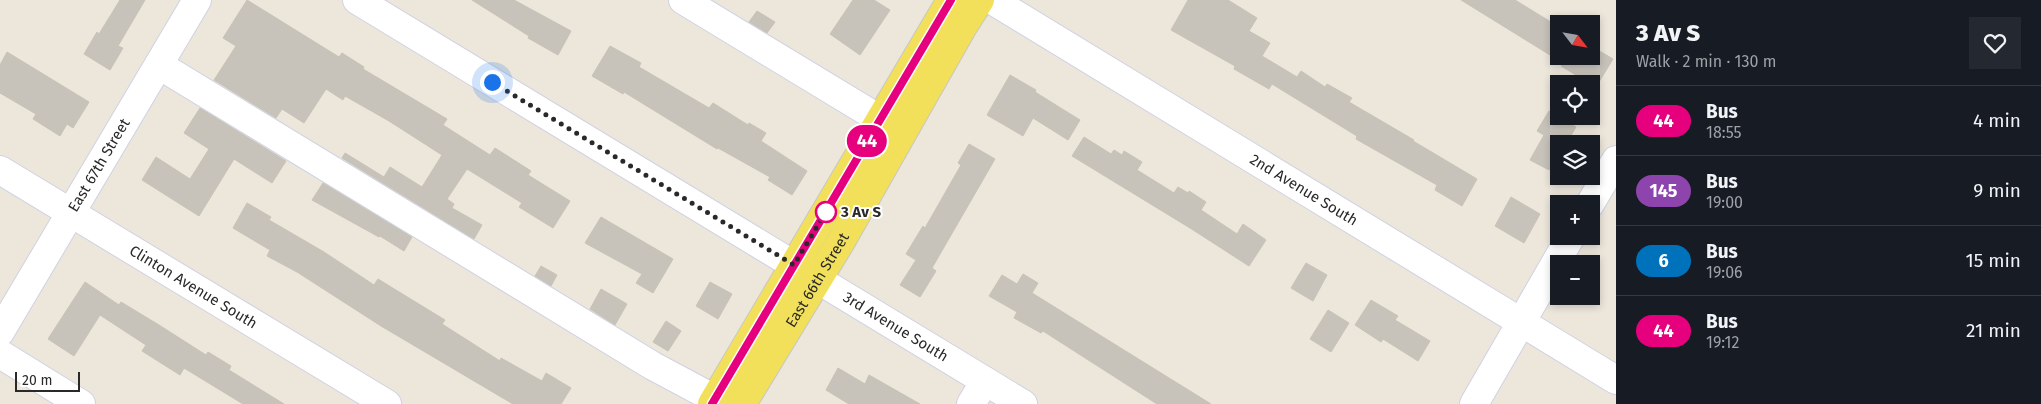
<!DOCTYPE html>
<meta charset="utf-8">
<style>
body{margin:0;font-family:"Fira Sans",sans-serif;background:#242831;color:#f1f3f6;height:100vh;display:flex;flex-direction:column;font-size:19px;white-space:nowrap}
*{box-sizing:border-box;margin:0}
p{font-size:16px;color:#9ea1a6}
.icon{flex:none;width:28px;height:28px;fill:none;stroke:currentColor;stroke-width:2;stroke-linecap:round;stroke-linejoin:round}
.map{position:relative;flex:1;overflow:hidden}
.panel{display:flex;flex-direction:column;background:#171b24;width:425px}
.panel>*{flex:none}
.badge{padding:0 10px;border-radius:16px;font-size:18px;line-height:32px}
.needle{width:32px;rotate:121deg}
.controls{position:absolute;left:1550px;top:15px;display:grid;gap:10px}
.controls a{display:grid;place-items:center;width:50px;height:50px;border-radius:0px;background:#171b24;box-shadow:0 2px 8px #0003;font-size:25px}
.scale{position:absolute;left:15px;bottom:12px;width:65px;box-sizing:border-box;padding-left:5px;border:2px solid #292929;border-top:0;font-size:14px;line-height:18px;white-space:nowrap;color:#292929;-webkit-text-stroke:4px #fff;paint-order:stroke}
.you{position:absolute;width:25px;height:25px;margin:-12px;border:4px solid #fff;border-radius:50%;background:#1a73e8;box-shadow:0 0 0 8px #1a73e833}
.map>.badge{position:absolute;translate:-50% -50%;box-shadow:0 0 0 2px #fff}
.round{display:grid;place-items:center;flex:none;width:52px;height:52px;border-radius:0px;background:#242831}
.overview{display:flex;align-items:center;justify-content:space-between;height:85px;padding:0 20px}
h1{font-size:24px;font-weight:800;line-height:38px}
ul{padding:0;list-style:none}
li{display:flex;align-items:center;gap:15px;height:70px;padding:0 20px;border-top:1px solid #363941}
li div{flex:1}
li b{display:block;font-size:19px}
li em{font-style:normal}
li .badge{min-width:55px;font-weight:700;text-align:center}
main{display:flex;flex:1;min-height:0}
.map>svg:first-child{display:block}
</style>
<main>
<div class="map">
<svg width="1616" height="404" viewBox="0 0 1616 404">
<rect width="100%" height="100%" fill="#ece6db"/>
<path fill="#c7c3bb" stroke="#c7c3b5" d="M120 0H145L118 46 123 48 110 70 84 54 97 32 99 34Z
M247 0 339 57 342 53 364 67 363 69 447 119 443 125 490 155 495 148 531 171 528 175 570 201 553 228 519 207 522 203 467 169 447 199 454 204 452 208 482 225 474 239 342 158 345 153 384 177 390 167 422 187 442 155 389 121 345 96 343 100 326 89 304 123 282 109 276 118 214 80 236 46 223 38Z
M472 0H514L571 31 558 55 528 38 529 36Z
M853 0H874L890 10 860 55 830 34Z
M1188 0H1228L1257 18 1249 31 1270 43 1262 56 1297 77 1301 71 1325 87 1327 84 1352 98 1349 102 1414 140 1413 141 1477 179 1462 206 1435 190 1437 185 1356 139 1357 136 1272 84 1269 89 1234 69 1235 66 1171 30Z
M1461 0H1515L1559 27V56H1591V46L1613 59 1596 87 1561 66 1563 63Z
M757 11 775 22 767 33 749 22Z
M610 46 641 63 639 67 709 108 713 103 748 125 749 123 766 133 761 141 807 171 792 195 768 180 770 177 718 148 717 149 624 92 623 94 592 76Z
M7 52 89 102 73 128 67 124 60 136 33 119 36 114 0 93V65Z
M1010 75 1036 90 1035 92 1080 120 1068 140 1033 118 1023 136 987 115Z
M1559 107V117L1576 127 1566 144H1559V153L1549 170 1530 160 1544 135 1537 131 1549 111 1555 114Z
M200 108 286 161 272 183 234 159 199 216 142 180 156 157 190 179 209 149 184 133Z
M1084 137 1111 154 1114 150 1122 155 1124 151 1142 162 1137 170 1174 193 1178 187 1188 193 1189 191 1206 202 1201 210 1237 234 1243 224 1266 240 1249 266 1190 228 1072 156Z
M969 144 995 159 932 268 936 271 920 297 900 285 916 260 906 254 923 226 925 228 961 165 958 163Z
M323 183 412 237 404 251 380 236 379 237 312 200Z
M1511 197 1540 214 1524 243 1495 226Z
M247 203 271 217 269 220 324 252 374 285 378 279 409 298 445 320 442 324 500 361 501 358 542 381 546 373 571 388 561 404H513L381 326 297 272 267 256 270 250 233 228Z
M601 217 673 259 653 293 636 283 642 274 585 243Z
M1306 263 1327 275 1313 301 1291 288Z
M541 266 557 275 551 286 535 276Z
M1023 274 1038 283 1032 293 1211 404H1157L1043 331 1041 333 1014 318 1017 312 989 296 1002 275 1017 284Z
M85 282 119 305 121 302 159 325 206 355 208 352 231 366 229 370 284 404H243L184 368 180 375 142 351 146 345 100 315 74 356 48 339Z
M710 282 732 294 718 319 696 306Z
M601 289 627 304 615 325 590 309Z
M1371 300 1398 316 1395 320 1430 341 1418 361 1383 339 1381 342 1355 325Z
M1328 310 1349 323 1331 352 1310 339Z
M666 321 681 331 668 351 653 342Z
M838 368 865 384 869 375 920 404H849L826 390Z"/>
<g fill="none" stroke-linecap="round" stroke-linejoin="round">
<defs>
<g id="minor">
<path id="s1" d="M357 0 1023 404"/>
<path d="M683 0 901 132"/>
<path id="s2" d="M992 0 1616 380"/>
<path d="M159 65 653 366 715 399"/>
<path id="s3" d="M0 170 387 404"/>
<path d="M1590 204 1616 160"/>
<path id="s4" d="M0 332 197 0"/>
<path d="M0 354 81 404"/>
<path d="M971 404 985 381"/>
<path d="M1474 404 1571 236"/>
</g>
<g id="major">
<path d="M712 404 951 0"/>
<path id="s5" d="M742 404 840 243 962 28 980 0"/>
</g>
</defs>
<use href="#minor" stroke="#d0d2e3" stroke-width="30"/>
<use href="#major" stroke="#c7c7c7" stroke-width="30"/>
<use href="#minor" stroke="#fff" stroke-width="28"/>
<use href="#major" stroke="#f2e05a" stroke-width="28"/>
</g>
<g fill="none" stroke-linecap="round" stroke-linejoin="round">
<defs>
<path id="line" d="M712 404 951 0"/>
</defs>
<use href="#line" stroke="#fff" stroke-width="11"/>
<use href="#line" stroke="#e6007e" stroke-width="8"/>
<path stroke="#292929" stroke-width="5" stroke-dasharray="0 9" d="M492 82 794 265 828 208 826 212"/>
</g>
<circle fill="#fff" stroke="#e6007e" stroke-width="2.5" cx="826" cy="212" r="10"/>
<g text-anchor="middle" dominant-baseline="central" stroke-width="4" stroke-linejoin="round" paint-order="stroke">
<g font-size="15" fill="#292929" stroke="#fff">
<text stroke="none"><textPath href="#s4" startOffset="194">East 67th Street</textPath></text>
<text stroke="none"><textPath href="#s2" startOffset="365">2nd Avenue South</textPath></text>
<text stroke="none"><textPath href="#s5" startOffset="145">East 66th Street</textPath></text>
<text stroke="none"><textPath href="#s3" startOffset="226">Clinton Avenue South</textPath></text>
<text stroke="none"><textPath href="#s1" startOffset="630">3rd Avenue South</textPath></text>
</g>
<g font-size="15" font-weight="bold" fill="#292929" stroke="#fff" text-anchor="start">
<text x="841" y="212">3 Av S</text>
</g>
</g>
</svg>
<div class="controls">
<a><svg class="needle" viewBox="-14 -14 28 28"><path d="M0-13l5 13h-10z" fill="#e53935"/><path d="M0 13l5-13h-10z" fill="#9ea1a6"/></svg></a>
<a><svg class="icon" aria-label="locate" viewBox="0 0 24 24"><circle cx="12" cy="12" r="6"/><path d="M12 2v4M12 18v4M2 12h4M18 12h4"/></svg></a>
<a><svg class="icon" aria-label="layers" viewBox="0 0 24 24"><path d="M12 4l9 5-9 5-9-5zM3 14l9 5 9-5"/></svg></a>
<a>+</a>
<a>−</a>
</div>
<div class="scale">20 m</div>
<div class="you" style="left:492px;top:82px"></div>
<b class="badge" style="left:867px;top:141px;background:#e6007e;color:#fff">44</b>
</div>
<section class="panel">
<div class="overview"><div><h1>3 Av S</h1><p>Walk · 2 min · 130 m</p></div><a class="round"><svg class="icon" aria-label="heart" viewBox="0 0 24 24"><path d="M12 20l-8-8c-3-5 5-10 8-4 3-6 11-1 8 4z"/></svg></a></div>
<ul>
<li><span class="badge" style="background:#e6007e;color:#fff">44</span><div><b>Bus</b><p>18:55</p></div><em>4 min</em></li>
<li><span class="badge" style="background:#8e44ad;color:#fff">145</span><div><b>Bus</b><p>19:00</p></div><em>9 min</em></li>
<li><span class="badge" style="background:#0072bc;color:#fff">6</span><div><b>Bus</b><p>19:06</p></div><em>15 min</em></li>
<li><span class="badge" style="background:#e6007e;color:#fff">44</span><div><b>Bus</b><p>19:12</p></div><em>21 min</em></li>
</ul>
</section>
</main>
